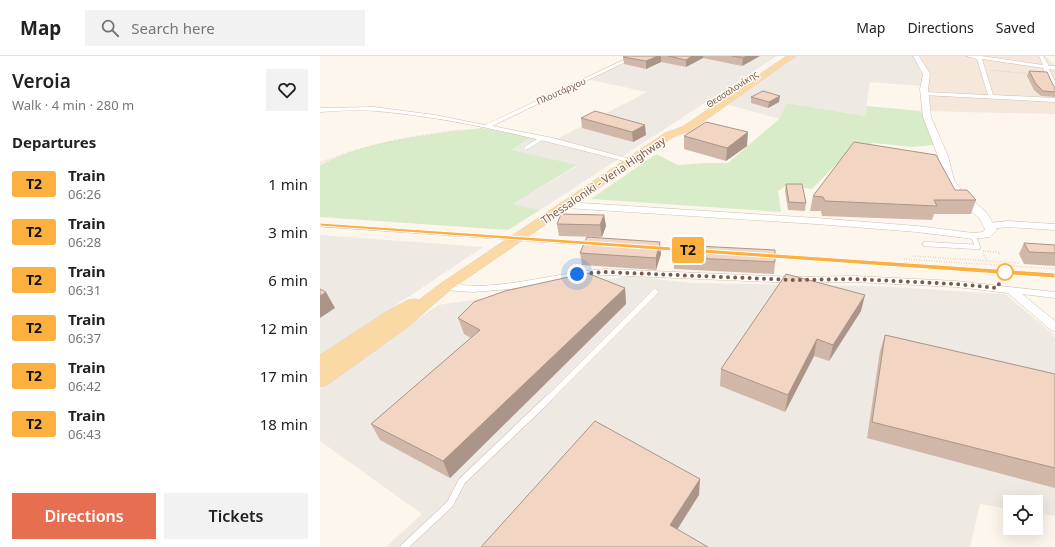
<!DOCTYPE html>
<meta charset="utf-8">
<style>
body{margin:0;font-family:"Noto Sans",sans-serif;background:#f2f2f2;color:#222;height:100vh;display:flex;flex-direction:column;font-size:15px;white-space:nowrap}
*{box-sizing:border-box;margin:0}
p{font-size:13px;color:#767676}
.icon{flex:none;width:22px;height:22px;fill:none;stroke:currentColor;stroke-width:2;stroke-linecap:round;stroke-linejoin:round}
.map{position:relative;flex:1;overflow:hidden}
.details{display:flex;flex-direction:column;background:#fff;width:320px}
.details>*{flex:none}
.badge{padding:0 8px;border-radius:3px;font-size:14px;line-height:26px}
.tools{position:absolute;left:683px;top:439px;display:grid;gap:8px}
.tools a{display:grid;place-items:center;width:40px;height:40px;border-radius:0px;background:#fff;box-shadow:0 4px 16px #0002;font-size:20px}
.you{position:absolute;width:20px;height:20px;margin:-10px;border:3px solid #fff;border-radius:50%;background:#1a73e8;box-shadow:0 0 0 6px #1a73e833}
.map>.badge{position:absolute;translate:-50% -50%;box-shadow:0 0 0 2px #fff}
h2{padding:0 12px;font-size:15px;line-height:36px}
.round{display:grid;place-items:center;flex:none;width:42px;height:42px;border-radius:0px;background:#f2f2f2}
.headline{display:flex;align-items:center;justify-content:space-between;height:68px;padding:0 12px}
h1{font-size:19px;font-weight:600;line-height:30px}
.action{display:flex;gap:8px;margin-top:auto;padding:8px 12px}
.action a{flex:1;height:46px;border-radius:0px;background:#e76f51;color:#fff;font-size:16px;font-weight:600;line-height:46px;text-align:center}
.action a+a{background:#f2f2f2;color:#222}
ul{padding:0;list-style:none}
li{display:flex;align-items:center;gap:12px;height:48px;padding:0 12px}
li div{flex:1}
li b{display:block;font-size:15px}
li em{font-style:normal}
li .badge{min-width:44px;font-weight:700;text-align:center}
header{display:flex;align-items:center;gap:24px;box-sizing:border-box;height:56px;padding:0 20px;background:#fff;border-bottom:1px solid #e0e0e0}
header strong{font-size:19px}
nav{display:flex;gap:22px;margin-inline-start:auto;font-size:14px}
.search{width:280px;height:36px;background:#f2f2f2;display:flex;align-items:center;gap:10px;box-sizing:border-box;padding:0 14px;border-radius:0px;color:#767676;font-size:15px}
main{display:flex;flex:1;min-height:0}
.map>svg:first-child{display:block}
</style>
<header>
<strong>Map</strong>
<div class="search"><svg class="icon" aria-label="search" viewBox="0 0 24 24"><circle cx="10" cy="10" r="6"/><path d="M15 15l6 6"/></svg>Search here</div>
<nav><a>Map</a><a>Directions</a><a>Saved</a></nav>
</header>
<main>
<section class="details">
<div class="headline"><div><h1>Veroia</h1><p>Walk · 4 min · 280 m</p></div><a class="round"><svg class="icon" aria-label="heart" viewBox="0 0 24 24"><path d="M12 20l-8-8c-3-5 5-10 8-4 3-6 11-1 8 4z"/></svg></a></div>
<h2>Departures</h2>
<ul>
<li><span class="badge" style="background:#fbb040;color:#111">T2</span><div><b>Train</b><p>06:26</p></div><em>1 min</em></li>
<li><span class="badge" style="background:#fbb040;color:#111">T2</span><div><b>Train</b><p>06:28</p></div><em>3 min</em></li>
<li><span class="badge" style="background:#fbb040;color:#111">T2</span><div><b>Train</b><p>06:31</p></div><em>6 min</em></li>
<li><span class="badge" style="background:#fbb040;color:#111">T2</span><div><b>Train</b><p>06:37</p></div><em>12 min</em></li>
<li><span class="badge" style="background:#fbb040;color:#111">T2</span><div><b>Train</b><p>06:42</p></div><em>17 min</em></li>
<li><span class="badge" style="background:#fbb040;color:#111">T2</span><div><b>Train</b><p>06:43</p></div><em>18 min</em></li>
</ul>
<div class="action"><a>Directions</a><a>Tickets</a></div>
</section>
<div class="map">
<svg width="735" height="491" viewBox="0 0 735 491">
<rect width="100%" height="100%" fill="#fdf6ec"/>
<path fill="#f5e8da" d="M592 0H725L735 10V58L601 55 600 15Z"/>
<path fill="#efe9e4" d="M312 0H457L220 154 193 148 257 110 192 94 215 78 237 83 327 36 266 23Z
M475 0H592L600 15 601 30 550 26 545 60 468 47 460 63 406 48Z
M0 179 163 191 0 300Z
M310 220 371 227 554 230 685 238 732 277 735 282V460L716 457V446H690V453L660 448 650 491H66L102 458 0 385V333L118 249Z"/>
<path fill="#d8ecc9" d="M467 47 545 60 547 50 601 55 614 89 592 91 553 87 526 98 492 133 467 129 458 135 461 156 271 143 336 98 358 109 386 107H408L459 63Z
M161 72 211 81 192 94 257 109 193 148 220 154 188 174 0 161V109C49 84 108 79 161 72Z"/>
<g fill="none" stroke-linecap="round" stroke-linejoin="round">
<defs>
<path id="service-far3" d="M206 92 222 82"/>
<path id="service-far2" d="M605 188 658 191 653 180"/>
<path id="service-far1" d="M227 344 335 236"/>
<path id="service" d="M84 491 130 448 142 425 228 343"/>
<path id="minor" d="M312 0H318L172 70 233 82 314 104 316 105 312 107C228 86 141 62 55 55 37 53 18 55 0 56V52L54 51 115 59 165 69Z
M646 0H661L723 9 719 0H723L729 10H735V14L729 13 735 25V36L732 34 723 12 662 3 673 39 735 42V46L603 39 602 38 605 36 668 39 657 3Z
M688 165 735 168V174L688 171 670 173 666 170 670 167Z
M285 213 475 221 534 220 636 225 735 236V242L702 238 735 265V275L731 274 688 237 636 231 534 226 475 227 285 219 257 221 191 233 153 236 125 234 120 231C126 224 144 230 153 230 197 230 241 216 285 213Z"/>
<path id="tertiary" d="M593 0H599L610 18 608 33 611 61 628 100 634 124 642 135 667 157 677 174 670 181 653 183 597 176 496 168 246 152 241 149 246 146 496 162 597 170 653 177 663 176 665 173 659 162 635 140 624 124 618 100 603 61 600 33 603 18Z"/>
<path id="primary" d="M467 0H476L370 75 353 81 130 234 89 270 7 329 0 331V299L66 256 88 244 94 243 99 244 120 228 345 77 362 71Z"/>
</defs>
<use href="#service-far3" stroke="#d1beb0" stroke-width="4"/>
<use href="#service-far2" stroke="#d1beb0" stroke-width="5.5"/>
<use href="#service-far1" stroke="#d1beb0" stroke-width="6"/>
<use href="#service" stroke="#d1beb0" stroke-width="8"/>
<use href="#minor" stroke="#d1beb0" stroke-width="1"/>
<use href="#tertiary" stroke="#d1beb0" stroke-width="1"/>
<use href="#primary" stroke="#dad1cd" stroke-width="1"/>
<path stroke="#d9b8a5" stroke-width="1" stroke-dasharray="0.5 1.5" stroke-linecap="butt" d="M670 14 710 18"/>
<path stroke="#d9b8a5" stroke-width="1.5" stroke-dasharray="0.5 2" stroke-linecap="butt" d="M0 107C46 88 92 80 141 74
M663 195 679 196V198
M663 197 667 205
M593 200 699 207
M584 203 735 213
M585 207 735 217"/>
<use href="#service-far3" stroke="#fff" stroke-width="3.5"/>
<use href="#service-far2" stroke="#fff" stroke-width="4.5"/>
<use href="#service-far1" stroke="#fff" stroke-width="5.5"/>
<use href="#service" stroke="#fff" stroke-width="7"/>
<use href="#minor" fill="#fff" fill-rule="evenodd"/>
<use href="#tertiary" fill="#fff" fill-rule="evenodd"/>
<use href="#primary" fill="#fbd9a5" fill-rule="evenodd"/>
<defs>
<path id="rail" d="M0 169 276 188
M330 192 366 194
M444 199 735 219"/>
</defs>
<use href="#rail" stroke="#b9a8c9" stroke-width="4"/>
<use href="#rail" stroke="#fffaf3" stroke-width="2.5" stroke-dasharray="8" stroke-linecap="butt"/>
</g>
<path fill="#d1b7a8" d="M305 0H440L422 10 383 2 366 11 341 6 326 13 304 8 303 1Z
M709 15 735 31V41L721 40 714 34 707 20Z
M431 41 459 46 448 52 431 47Z
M261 62 326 79 313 86 262 72Z
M364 80 427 90 406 105 364 93Z
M466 128 486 147 485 155 468 154 465 135Z
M635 134 656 144 651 158H614L612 164 502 160 501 155H490L493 140Z
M284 159 286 170 282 181 239 180 237 168Z
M704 187 735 189V210L704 208 699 198Z
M260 197 341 198 336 214 262 209Z
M354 201 455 206 454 218 354 213Z
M305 232 306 248 130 422 60 384 51 368 151 282 144 278 138 262Z
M541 255 509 305 494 300 465 356 400 330 401 313Z
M565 279 735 318V432L547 382 560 295Z"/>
<path fill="#aa9588" d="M338 0H341V6L326 13V5Z
M372 0H383V2L366 11V4Z
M427 0H440L422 10 423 2Z
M460 40 459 46 448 52 449 46Z
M325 69 326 79 313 86 312 76Z
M428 76 427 90 406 105 407 92Z
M284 159 286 170 282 181 280 169Z
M340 186 341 198 336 214V202Z
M305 232 306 248 130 422 123 405Z
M6 236 15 252 0 262V240Z
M545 239 541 255 509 305 513 289Z
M497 283 494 300 465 356 468 339Z
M380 423 379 439 350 485V469Z"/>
<path fill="#f3d5c3" stroke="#aa9588" d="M305 0H338L326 5 303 1Z
M348 0H372L366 4Z
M412 0H427L423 2Z
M709 15 727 16 733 29 735 31V36L723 35 716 28Z
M443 35 460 40 449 46 431 41Z
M275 55 325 69 312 76 261 62Z
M386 66 428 76 407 92 364 80Z
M534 86 616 99 635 134H647L656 144H614L617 150 505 145 503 141 493 140Z
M466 128H482L486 147 469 146Z
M241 158 284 159 280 169 237 168Z
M267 181 340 186 336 202 260 197Z
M704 187 735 189V197L709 196Z
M357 189 455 194V206L354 201Z
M267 217 305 232 123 405 51 368 160 274 138 262 154 246 185 235Z
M466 218 545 239 513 289 497 283 468 339 401 313Z
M0 233 6 236 0 240Z
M565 279 735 318V412L552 366Z
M275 365 380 423 350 469 388 491H161Z"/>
<path fill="#fbb040" stroke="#fff" d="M0 167 735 217V222L0 170Z"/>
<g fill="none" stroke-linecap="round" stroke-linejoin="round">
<path stroke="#7a5c4d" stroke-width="4" stroke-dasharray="0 7.2" d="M257 218 285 216 474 224 534 223 636 228 677 232 685 216"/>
</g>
<circle fill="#fff" stroke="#fbb040" stroke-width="2" cx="685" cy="216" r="8"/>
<g text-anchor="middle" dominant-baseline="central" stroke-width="3" stroke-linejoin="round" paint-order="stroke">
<g font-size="9" fill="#7a5c4d" stroke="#fffaf3">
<text transform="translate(412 33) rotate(-33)">Θεσσαλονίκης</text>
<text transform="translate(241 35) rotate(-24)">Πλουτάρχου</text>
</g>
<g font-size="11" fill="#7a5c4d" stroke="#fffaf3">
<text transform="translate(283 124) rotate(-34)">Thessaloniki - Veria Highway</text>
</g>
</g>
</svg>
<div class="tools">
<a><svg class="icon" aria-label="locate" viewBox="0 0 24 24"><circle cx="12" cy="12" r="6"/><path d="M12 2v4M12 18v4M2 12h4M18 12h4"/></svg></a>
</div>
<div class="you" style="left:257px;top:218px"></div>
<b class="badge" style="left:368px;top:194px;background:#fbb040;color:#111">T2</b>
</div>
</main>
